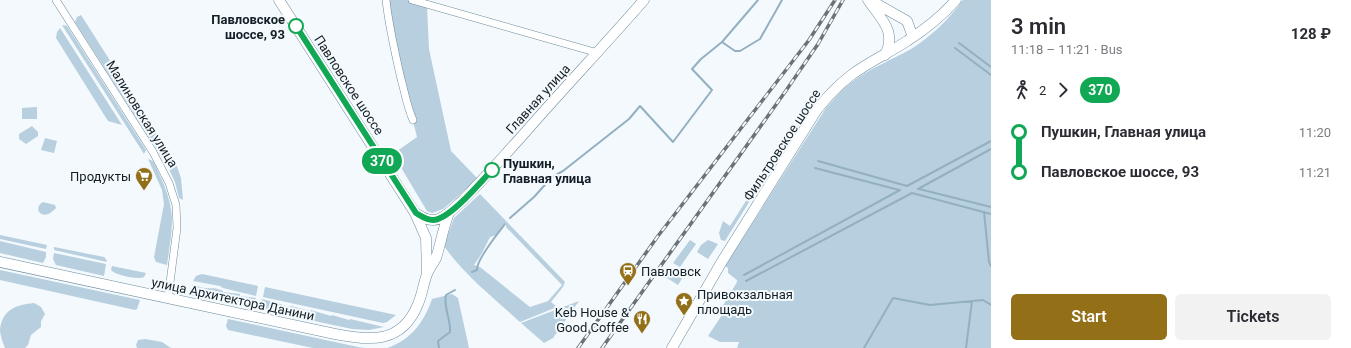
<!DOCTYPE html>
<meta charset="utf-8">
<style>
body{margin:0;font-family:Roboto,sans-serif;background:#f2f2f3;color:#2b2b33;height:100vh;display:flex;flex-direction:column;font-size:15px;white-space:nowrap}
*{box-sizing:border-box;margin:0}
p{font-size:13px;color:#7c7c81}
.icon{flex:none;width:22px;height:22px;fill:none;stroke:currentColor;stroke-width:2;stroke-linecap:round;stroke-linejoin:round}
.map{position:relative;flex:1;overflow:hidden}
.sheet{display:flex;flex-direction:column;background:#fff;width:360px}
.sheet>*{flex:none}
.badge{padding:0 8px;border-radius:13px;font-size:14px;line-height:26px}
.map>.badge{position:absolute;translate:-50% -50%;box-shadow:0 0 0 2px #fff}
.legs{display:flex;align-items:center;gap:6px;height:44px;padding:0 20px;font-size:13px}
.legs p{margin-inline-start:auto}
.headline{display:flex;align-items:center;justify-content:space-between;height:68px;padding:0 20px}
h1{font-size:22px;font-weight:600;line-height:30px}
.cta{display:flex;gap:8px;margin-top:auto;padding:8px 20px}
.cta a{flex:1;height:46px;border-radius:6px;background:#936f17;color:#fff;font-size:16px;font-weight:600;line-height:46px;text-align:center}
.cta a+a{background:#f2f2f3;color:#2b2b33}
ul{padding:0 20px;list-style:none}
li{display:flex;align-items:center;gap:14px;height:40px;font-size:15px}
li i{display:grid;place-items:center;width:6px;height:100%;margin:0 5px;background:currentColor}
li i::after{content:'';width:10px;height:10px;margin:-5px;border:3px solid;border-radius:50%;background:#fff}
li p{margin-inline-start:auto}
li:first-child i{background:linear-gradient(#0000 50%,currentColor 0)}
li:last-child i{background:linear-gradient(currentColor 50%,#0000 0)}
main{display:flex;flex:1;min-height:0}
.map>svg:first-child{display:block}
</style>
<main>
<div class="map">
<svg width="991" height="348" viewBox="0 0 991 348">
<rect width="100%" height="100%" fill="#f3f9fd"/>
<path fill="#b7cfde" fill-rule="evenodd" d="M387 0H408L427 7 429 49 451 151 478 179 443 209 432 213 427 211 393 154 417 137 414 125 415 120 410 111Z
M963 0H991V348H737L739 342H720L708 336 724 312 721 309 737 282V280L728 273V268L725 266 826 108C834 99 842 89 852 82 870 68 892 60 911 49 932 36 949 19 963 0Z
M81 15 176 164 181 178 183 200 179 198 175 182 168 167 75 22 77 17Z
M62 25 67 26 146 150 144 154Z
M60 28 122 125 108 121 56 38 57 32Z
M37 107V119H22V108Z
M32 126 38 132V136L26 144 19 139V134Z
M793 127 795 128 725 241 721 240 719 233 723 221 730 226Z
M45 138 57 141 54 153 41 150Z
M148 159 153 161C162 179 171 198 172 219 172 234 169 250 167 265L156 262 154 257 164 204 162 190Z
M480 194 565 282 563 287 551 302 557 307 520 322C494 298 464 275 444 246L454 218ZM506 222V227L562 285 548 301 530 307 480 267 474 265C481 256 485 247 490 237L497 235Z
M43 202 55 205 56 208C51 213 45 218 39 212 37 208 39 204 43 202Z
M0 235 47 245 46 249 0 239Z
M690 240 696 244 680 267 673 263Z
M708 240 718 244 708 259 697 252 701 245Z
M0 241 46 252V257L43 263 0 253Z
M54 247 104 257 106 259 107 262 54 250Z
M54 253 106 264 104 276 56 265 53 259Z
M112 266 146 273 144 277C138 280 115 275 111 270Z
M671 267 685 277V279L683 277 678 285 664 276Z
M0 270 140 300 137 309 135 310 0 280Z
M202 274 258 286 256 296 223 288 220 286 193 281 196 276Z
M193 284C197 285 200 288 205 288 213 289 214 287 223 291V292L240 294V296L256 298 255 303 251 307 191 295Z
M265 287 396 315 387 322 383 323 263 297Z
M452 294 458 298 469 348H387C411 340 424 322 432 299Z
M262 299 281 304 282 305 289 307 291 306 310 311 311 310 331 316 332 315 349 320 350 319 384 327 369 330 352 329 263 310 261 304Z
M579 301 553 338 544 343 521 323Z
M34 303 41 307 45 314 41 321V327L31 335 28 345 25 348H5C3 343 0 335 0 329 3 309 16 305 34 303Z
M228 319 358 347 366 348H313L228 330 226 326Z
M145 339 162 342 171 348H137L136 345 138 340Z"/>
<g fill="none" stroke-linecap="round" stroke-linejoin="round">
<path stroke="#93b0c2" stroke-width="2" d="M722 42 758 0
M959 43 991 67
M955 48 991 75
M818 161 907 186 991 141
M815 168 899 190
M918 189 991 149
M919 189 991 207
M984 212 989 262 991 266
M510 218 534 197 552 177 563 171 629 119 640 106 673 142 712 90 692 69 701 59 722 42 735 51H740L760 39 782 0
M472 272 477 270C476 260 498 233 505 224
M744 275 900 190
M746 281 912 193 991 214
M439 348 438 341 450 332C451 319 443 307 446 295L455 290
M864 348 893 298 930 305 983 300 991 305
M966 348 972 301"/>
<defs>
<path id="street" d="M56 0 153 152 169 183 176 205 177 228 168 298
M386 0C389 27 395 53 401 79 405 93 407 107 413 120
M412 0 598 53"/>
<path id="secondary" d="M279 0 415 213C423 218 432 223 441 218 449 214 455 207 462 201 483 180 502 158 522 136 562 90 604 46 644 0
M868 0C881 19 897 31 885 55
M870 0 907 21 913 37
M415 213 426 238 427 273
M0 262 335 334C370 341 402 344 418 304 422 295 423 286 426 277 428 270 433 264 436 258 441 243 443 228 449 213
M672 348 721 263 816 111C826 98 837 86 850 76 868 62 889 53 907 41 926 29 942 16 956 0"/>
</defs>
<use href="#street" stroke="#6e8b9c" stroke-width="8"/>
<use href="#secondary" stroke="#6e8b9c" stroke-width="11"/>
<use href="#street" stroke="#fff" stroke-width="7"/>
<use href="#secondary" stroke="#fff" stroke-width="10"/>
<defs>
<path id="rail" d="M578 348 658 236 809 40 835 0
M602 348 785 92 818 44 843 0"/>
</defs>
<use href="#rail" stroke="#6a7379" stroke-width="3.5"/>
<use href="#rail" stroke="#f3f9fd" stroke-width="2" stroke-dasharray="6" stroke-linecap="butt"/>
</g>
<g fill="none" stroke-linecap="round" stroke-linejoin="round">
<defs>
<path id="line-1" d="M296 26 416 213C421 216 426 220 433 220 449 220 480 183 492 170"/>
</defs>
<use href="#line-1" stroke="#fff" stroke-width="9"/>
<use href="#line-1" stroke="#10a855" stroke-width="6"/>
</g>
<defs>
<symbol id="supermarket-pin" viewBox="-11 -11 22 30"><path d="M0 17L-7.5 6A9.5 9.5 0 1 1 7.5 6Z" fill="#936f17" stroke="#f3f9fd"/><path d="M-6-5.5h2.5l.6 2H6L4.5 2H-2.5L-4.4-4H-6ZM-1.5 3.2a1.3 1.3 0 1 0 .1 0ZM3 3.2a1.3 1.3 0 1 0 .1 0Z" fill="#fff"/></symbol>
<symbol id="station-pin" viewBox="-11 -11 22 30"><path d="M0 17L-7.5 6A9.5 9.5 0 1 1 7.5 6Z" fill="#936f17" stroke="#f3f9fd"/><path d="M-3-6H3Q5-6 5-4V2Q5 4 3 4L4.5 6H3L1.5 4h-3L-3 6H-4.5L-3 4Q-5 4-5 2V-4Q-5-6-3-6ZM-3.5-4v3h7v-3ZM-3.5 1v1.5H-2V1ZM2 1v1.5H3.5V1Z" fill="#fff"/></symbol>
<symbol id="sight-pin" viewBox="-11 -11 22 30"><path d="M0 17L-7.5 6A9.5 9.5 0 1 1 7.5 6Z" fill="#936f17" stroke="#f3f9fd"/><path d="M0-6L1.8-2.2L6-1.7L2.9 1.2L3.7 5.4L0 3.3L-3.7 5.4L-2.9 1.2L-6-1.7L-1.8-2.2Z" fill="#fff"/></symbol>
<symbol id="restaurant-pin" viewBox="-11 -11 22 30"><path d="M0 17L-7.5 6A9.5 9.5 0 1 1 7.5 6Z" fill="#936f17" stroke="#f3f9fd"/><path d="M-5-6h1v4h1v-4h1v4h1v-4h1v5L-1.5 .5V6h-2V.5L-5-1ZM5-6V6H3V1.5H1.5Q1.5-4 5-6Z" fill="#fff"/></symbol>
</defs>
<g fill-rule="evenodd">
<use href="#supermarket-pin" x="134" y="166" width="20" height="27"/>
<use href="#station-pin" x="618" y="261" width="20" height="27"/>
<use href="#sight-pin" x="674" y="291" width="20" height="27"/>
<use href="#restaurant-pin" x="632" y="309" width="20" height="27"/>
</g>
<g fill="#fff" stroke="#10a855" stroke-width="2">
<circle cx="296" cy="26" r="7"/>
<circle cx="492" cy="170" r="7"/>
</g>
<g text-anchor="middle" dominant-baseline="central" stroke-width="4" stroke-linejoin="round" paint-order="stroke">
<g font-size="13" font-weight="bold" fill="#131e25" stroke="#f3f9fd" text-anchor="end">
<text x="285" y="19">Павловское<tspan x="285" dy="15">шоссе, 93</tspan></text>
<text x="503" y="163" text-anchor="start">Пушкин,<tspan x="503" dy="15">Главная улица</tspan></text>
</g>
<g font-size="13" fill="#131e25" stroke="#f3f9fd">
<text transform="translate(349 85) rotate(57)">Павловское шоссе</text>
<text transform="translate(538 99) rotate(-48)">Главная улица</text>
<text transform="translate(142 114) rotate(58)">Малиновская улица</text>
<text transform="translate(782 145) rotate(-57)">Фильтровское шоссе</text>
<text transform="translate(233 299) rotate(12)">улица Архитектора Данини</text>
</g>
<g font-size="13" fill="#131e25" stroke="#f3f9fd" text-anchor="end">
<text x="131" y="176">Продукты</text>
<text x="641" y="271" text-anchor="start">Павловск</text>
<text x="697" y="294" text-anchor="start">Привокзальная<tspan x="697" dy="15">площадь</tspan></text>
<text x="629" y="312">Keb House &amp;<tspan x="629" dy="15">Good Coffee</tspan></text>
</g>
</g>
</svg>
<b class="badge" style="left:382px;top:161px;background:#10a855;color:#fff">370</b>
</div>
<section class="sheet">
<div class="headline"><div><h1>3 min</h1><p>11:18 – 11:21 · Bus</p></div><b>128 ₽</b></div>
<div class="legs"><svg class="icon" aria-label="walk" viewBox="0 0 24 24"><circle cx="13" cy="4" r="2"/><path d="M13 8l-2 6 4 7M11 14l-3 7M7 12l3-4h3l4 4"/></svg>2<svg class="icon" aria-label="forward" viewBox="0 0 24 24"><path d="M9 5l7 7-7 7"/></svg><b class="badge" style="background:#10a855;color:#fff">370</b></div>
<ul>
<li><i style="color:#10a855"></i><b>Пушкин, Главная улица</b><p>11:20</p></li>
<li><i style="color:#10a855"></i><b>Павловское шоссе, 93</b><p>11:21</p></li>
</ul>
<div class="cta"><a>Start</a><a>Tickets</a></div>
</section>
</main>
